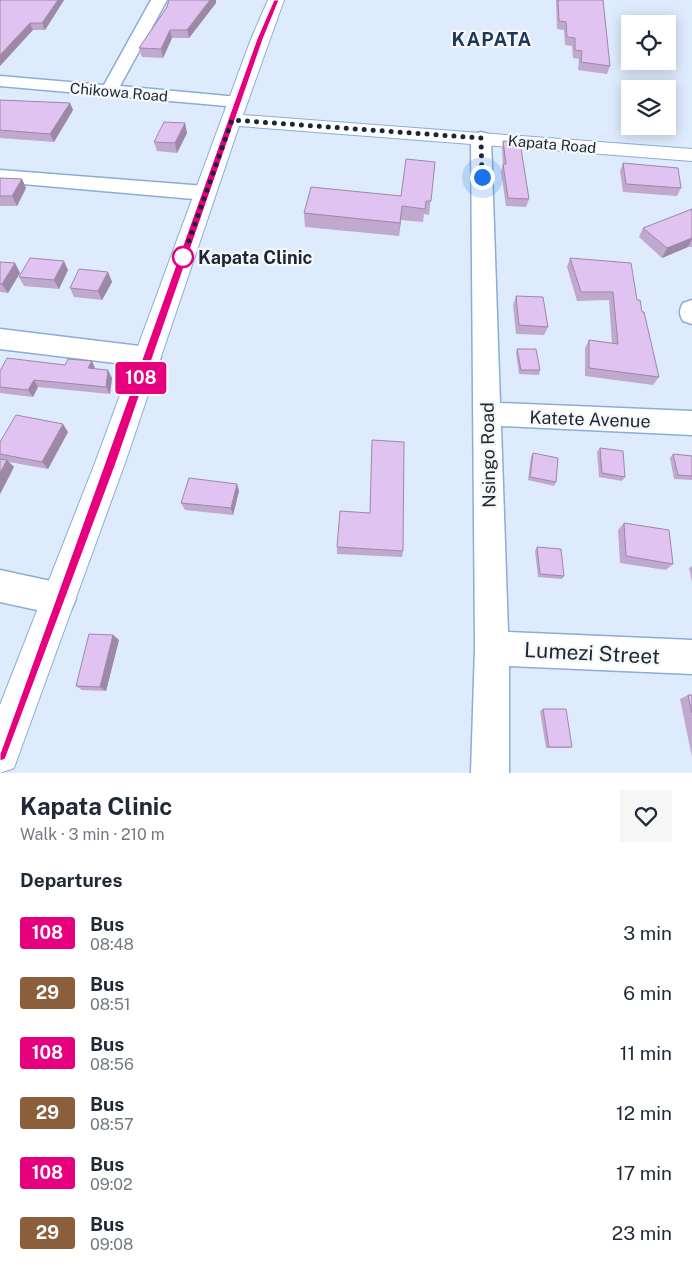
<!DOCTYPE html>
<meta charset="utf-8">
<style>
body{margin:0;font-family:"Public Sans",sans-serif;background:#f6f6f7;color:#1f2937;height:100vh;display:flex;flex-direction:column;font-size:19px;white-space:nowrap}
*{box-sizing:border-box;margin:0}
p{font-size:16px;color:#747a83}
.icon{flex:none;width:28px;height:28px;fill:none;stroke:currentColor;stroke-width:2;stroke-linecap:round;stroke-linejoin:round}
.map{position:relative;height:773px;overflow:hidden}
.side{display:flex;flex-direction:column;background:#fff;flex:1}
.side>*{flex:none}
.badge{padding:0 10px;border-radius:4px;font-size:18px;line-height:32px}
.controls{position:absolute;left:621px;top:15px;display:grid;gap:10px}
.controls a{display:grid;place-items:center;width:55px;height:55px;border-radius:0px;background:#fff;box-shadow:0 2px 12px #0003;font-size:25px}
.you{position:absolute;width:25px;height:25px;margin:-12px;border:4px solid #fff;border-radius:50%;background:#1a73e8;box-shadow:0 0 0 8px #1a73e833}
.map>.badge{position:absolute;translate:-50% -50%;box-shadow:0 0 0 2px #fff}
h2{padding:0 20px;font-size:19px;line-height:45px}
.round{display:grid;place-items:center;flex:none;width:52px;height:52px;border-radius:0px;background:#f6f6f7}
.overview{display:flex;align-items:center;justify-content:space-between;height:85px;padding:0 20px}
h1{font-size:24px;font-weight:700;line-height:38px}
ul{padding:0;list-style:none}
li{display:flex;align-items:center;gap:15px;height:60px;padding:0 20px}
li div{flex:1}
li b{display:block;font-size:19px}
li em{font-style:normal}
li .badge{min-width:55px;font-weight:700;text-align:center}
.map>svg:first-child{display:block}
</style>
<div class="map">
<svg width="692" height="773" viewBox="0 0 692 773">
<rect width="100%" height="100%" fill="#ddebfc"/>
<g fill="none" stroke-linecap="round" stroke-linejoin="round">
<defs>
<path id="street" d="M151 0H167L120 86 238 97 244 98 247 102 244 106 238 107 0 86V76L104 85Z
M481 132 488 134 491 138 500 403 692 411V435L501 426 508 632 692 640V674L509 666V773H471L475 648 471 138 474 134Z
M0 170 205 186 212 188 215 193 212 198 205 200 0 182Z
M692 300V324L683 321C679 314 679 310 683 303Z
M0 329 148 347 157 350 161 357 157 364 148 367 0 349Z
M0 570 60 583 71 588 76 599 71 610 60 615 0 602Z"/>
<path id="secondary" d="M268 0H284L243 115 692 149V161L239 126 125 463 19 754 14 768 0 773V705L95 463 251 39Z"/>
</defs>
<use href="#street" stroke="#8badd6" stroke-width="3"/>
<use href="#secondary" stroke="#8badd6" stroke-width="2"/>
<use href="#street" fill="#fff" fill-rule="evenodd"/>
<use href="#secondary" fill="#fff" fill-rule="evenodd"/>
</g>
<path fill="#c1a8ce" d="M0 0H64L45 30H33Z
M169 0H216V3L189 38H172L163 58 142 57 139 48 167 7Z
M556 0H603L610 66 607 74 578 70 579 59 573 58 572 46 565 45 564 30 557 29Z
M0 100 70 103 73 110 54 142 0 138Z
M185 123 187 133 177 153 157 151 154 142Z
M503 141 529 199 526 207 506 206 501 171 503 164 502 148Z
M435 162 429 215 424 214 423 222 401 220 399 236 305 227 304 213 401 196Z
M623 163 681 188 677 196 623 192 620 171Z
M0 178 22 179 26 188 17 206H0Z
M692 209V247H688L662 258 639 237 643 228Z
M570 258 637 300 642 312 659 377 653 385 585 376V348L589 340 612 343 609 300 577 301 567 267Z
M0 262 15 263 20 273 8 293 0 292Z
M68 270 59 289 24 286 19 277Z
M108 272 112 282 102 300 74 297 70 288Z
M516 296 548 327 544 335 516 334 513 305Z
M517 349 540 370 539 375 519 374 516 353Z
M92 361 95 369 112 378 110 394 38 387 33 397 0 393V371L65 365Z
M68 432 48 469 9 462 14 467 0 494V442Z
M600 448 625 477 622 481 599 477 597 452Z
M533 453 556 482 554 486 528 480 531 457Z
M673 454 692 456V480L674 479 670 458Z
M237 484 239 491 233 515 185 510 181 503Z
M624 523 673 564 666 570 620 563 618 530Z
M337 547 403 551 402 557 337 554Z
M537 547 564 576 562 579 538 577 535 551Z
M692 566V582L689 568Z
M113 635 119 640 106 691 82 690 76 686Z
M688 695H692V757L680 699Z
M543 709 572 747 569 748H546L540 711Z"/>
<path fill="#9d88a8" d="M58 0H64L45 30 42 23Z
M210 0H216V3L189 38 187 30Z
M30 23 33 30 0 66V55Z
M170 30 172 38 163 58 161 49Z
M70 103 73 110 54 142 50 134Z
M185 123 187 133 177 153 175 143Z
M22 179 26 188 17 206 12 196Z
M402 206 401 220 399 236 400 223Z
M692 238V239L688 247 662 258 667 248Z
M64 261 68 270 59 289 54 280Z
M15 263 20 273 8 293 2 284Z
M108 272 112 282 102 300 98 291Z
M92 361 95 368 92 375 88 368Z
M108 370 112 378 110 394 106 387Z
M34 380 38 387 33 397 28 390Z
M63 424 68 432 48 469 42 462Z
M7 460 14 467 0 494V473Z
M237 484 239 491 233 515 231 508Z
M113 635 119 640 106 691 100 687Z"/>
<path fill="#e0c3f0" stroke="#9d88a8" d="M0 0H58L42 23H30L0 55Z
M169 0H210L187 30H170L161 49 139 48 167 7Z
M558 0H603L610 66 581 62 582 51 575 50V38L567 37 566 22 559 21Z
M0 100 70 103 50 134 0 130Z
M164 122 185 123 175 143 154 142Z
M503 141 520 142 529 199 508 198 503 164H506Z
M406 159 435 162 431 201H426L425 209 402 206 400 223 304 213 311 187 401 196Z
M623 163 678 168 681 188 626 184Z
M0 178 22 179 12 196H0Z
M692 209V238L667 248 643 228Z
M30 258 64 261 54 280 19 277Z
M570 258 631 263 637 300H640L642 312H644L659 377 589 368V340L618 344 613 292H581Z
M0 262 15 263 2 284H0Z
M79 269 108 272 98 291 70 288Z
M516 296 543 297 548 327 519 325Z
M517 349H536L540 370H521Z
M7 358 65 365 68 359 92 361 88 368 108 370 106 387 34 380 28 390 0 387V371Z
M16 415 63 424 42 462 0 454V442Z
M372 440 404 442 403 551 337 547 340 511 370 513Z
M600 448 623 451 625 477 602 473Z
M533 453 558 458 556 482 530 477Z
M673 454 692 456V476L678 475Z
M0 459 7 460 0 473Z
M189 478 237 484 231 508 181 503Z
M624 523 669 530 673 564 626 556Z
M537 547 561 549 564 576 540 574Z
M89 634 113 635 100 687 76 686Z
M688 695H692V713Z
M543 709H566L572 747H549Z"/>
<path fill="#e6007e" stroke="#fff" d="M274 0H279L263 39 116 463 7 754 5 759 0 761V754L105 463 257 39Z"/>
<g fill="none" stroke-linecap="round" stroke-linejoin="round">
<path stroke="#1a2737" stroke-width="5" stroke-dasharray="0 9" d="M183 257 180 266 232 120 481 138 482 177"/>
</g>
<circle fill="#fff" stroke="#e6007e" stroke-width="2.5" cx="183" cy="257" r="10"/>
<g text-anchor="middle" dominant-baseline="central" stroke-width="4.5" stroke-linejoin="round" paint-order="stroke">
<g font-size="15" fill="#1a2737" stroke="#f7f7f7">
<text transform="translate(119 92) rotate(5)">Chikowa Road</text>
<text transform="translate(552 144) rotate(5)">Kapata Road</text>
</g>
<g font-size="18" font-weight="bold" fill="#1a2737" stroke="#f7f7f7" text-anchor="start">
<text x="198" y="257">Kapata Clinic</text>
</g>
<g font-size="18" fill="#1a2737" stroke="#f7f7f7">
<text transform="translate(590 419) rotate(2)">Katete Avenue</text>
<text transform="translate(488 455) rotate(-91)">Nsingo Road</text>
</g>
<g font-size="19" font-weight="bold" letter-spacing="1" fill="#1b385a" stroke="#f7f7f7">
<text x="492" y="39">KAPATA</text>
</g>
<g font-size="21" fill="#1a2737" stroke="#f7f7f7">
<text transform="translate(592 653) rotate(3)">Lumezi Street</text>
</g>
</g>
</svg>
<div class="controls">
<a><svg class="icon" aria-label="locate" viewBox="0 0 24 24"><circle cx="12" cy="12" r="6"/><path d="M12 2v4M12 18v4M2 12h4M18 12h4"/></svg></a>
<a><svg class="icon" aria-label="layers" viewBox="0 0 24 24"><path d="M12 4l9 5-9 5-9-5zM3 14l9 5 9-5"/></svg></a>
</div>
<div class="you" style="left:482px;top:177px"></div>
<b class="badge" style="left:141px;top:378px;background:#e6007e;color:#fff">108</b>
</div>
<section class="side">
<div class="overview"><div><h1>Kapata Clinic</h1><p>Walk · 3 min · 210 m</p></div><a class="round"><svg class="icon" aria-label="heart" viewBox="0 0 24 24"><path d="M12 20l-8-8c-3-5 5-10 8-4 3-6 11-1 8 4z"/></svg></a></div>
<h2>Departures</h2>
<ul>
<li><span class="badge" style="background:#e6007e;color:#fff">108</span><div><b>Bus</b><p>08:48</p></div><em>3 min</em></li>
<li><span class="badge" style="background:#8b5e3c;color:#fff">29</span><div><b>Bus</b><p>08:51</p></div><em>6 min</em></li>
<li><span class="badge" style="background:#e6007e;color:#fff">108</span><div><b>Bus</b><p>08:56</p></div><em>11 min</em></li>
<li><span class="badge" style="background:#8b5e3c;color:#fff">29</span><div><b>Bus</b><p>08:57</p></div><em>12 min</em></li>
<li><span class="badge" style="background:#e6007e;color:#fff">108</span><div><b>Bus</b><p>09:02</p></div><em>17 min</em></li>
<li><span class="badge" style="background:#8b5e3c;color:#fff">29</span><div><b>Bus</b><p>09:08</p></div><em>23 min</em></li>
</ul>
</section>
